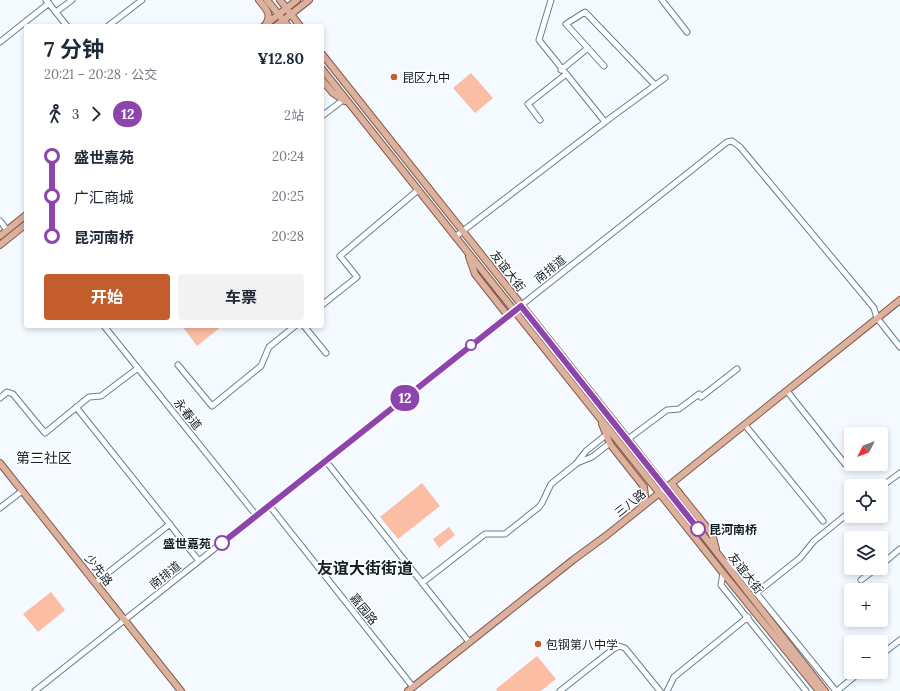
<!DOCTYPE html>
<html lang="zh">
<meta charset="utf-8">
<style>
body{margin:0;font-family:Lora,"Noto Sans SC",serif;background:#f2f2f3;color:#1f2937;height:100vh;display:flex;flex-direction:column;font-size:15px;white-space:nowrap}
*{box-sizing:border-box;margin:0}
p{font-size:13px;color:#747a83}
.icon{flex:none;width:22px;height:22px;fill:none;stroke:currentColor;stroke-width:2;stroke-linecap:round;stroke-linejoin:round}
.map{position:relative;flex:1;overflow:hidden}
.panel{position:absolute;left:24px;top:24px;width:300px;height:304px;display:flex;flex-direction:column;background:#fff;border-radius:4px;box-shadow:0 2px 6px #0003}
.panel>*{flex:none}
.badge{padding:0 8px;border-radius:13px;font-size:14px;line-height:26px}
.needle{width:26px;rotate:228deg}
.fabs{position:absolute;left:844px;top:427px;display:grid;gap:8px}
.fabs a{display:grid;place-items:center;width:44px;height:44px;border-radius:4px;background:#fff;box-shadow:0 2px 6px #0003;font-size:20px}
.map>.badge{position:absolute;translate:-50% -50%;box-shadow:0 0 0 2px #fff}
.legs{display:flex;align-items:center;gap:6px;height:44px;padding:0 20px;font-size:13px}
.legs p{margin-inline-start:auto}
.headline{display:flex;align-items:center;justify-content:space-between;height:68px;padding:0 20px}
h1{font-size:22px;font-weight:700;line-height:30px}
.button{display:flex;gap:8px;margin-top:auto;padding:8px 20px}
.button a{flex:1;height:46px;border-radius:4px;background:#c35e2c;color:#fff;font-size:16px;font-weight:700;line-height:46px;text-align:center}
.button a+a{background:#f2f2f3;color:#1f2937}
ul{padding:0 20px;list-style:none}
li{display:flex;align-items:center;gap:14px;height:40px;font-size:15px}
li i{display:grid;place-items:center;width:6px;height:100%;margin:0 5px;background:currentColor}
li i::after{content:'';width:10px;height:10px;margin:-5px;border:3px solid;border-radius:50%;background:#fff}
li p{margin-inline-start:auto}
li:first-child i{background:linear-gradient(#0000 50%,currentColor 0)}
li:last-child i{background:linear-gradient(currentColor 50%,#0000 0)}
.map>svg:first-child{display:block}
</style>
<div class="map">
<svg width="900" height="691" viewBox="0 0 900 691">
<rect width="100%" height="100%" fill="#f4faff"/>
<path fill="#fbbea4" d="M471 73 493 98 475 113 453 88Z
M182 326H222L197 346Z
M422 483 440 506 398 539 380 517Z
M449 527 455 535 439 548 433 539Z
M51 592 65 610 38 632 23 614Z
M537 656 556 679 541 691H497L496 689Z"/>
<g fill="none" stroke-linecap="round" stroke-linejoin="round">
<defs>
<path id="minor" d="M46 0 67 26
M551 0 539 40 605 122
M662 0 687 32
M56 12 72 0
M108 26 142 0
M0 42 49 3
M604 66 566 24 585 12 655 85
M561 70 588 48
M322 116 343 100
M540 120 528 104 565 75
M0 221 7 230
M455 237 613 116 665 78
M322 305 357 277 340 256 418 190
M104 326 256 515
M304 326 326 353
M178 365 212 406 261 366 269 347 295 326
M787 391 845 464
M0 398 7 392 13 394 45 433 89 397 101 396 138 368
M76 407 199 561
M745 425 823 521
M628 439 667 410 679 409 699 394 701 397 737 369
M325 460 469 642
M577 463 592 457 610 443
M881 487 900 473
M269 505 413 687
M0 508 22 491
M724 561 736 568 836 691
M881 565 900 549
M723 573 721 585 806 691
M861 580 877 568
M95 583 170 524
M422 583 485 534H505L539 507 542 503 551 484 576 464 586 451 606 435
M756 593 800 558 814 541 851 511
M881 655 900 640
M35 691 727 142 732 141 740 147 874 308 877 318 900 347
M560 691 612 650 619 646 625 648 660 691
M667 691 674 677 748 617
M837 691 860 672"/>
<path id="major" d="M259 0C264 7 272 13 267 22
M267 0 288 26
M280 0 300 26
M264 26 297 0
M276 26 309 0
M322 54 628 439 825 691
M322 69 723 573 819 691
M322 80 333 93 345 101
M0 236 26 215
M0 245 26 224
M469 257 475 274 508 316
M602 424 610 444 644 487 645 496 642 507
M0 463 181 691
M672 484 712 534 716 549
M408 691 573 560 607 535 900 300"/>
</defs>
<use href="#minor" stroke="#638093" stroke-width="7"/>
<use href="#major" stroke="#865c4a" stroke-width="8"/>
<use href="#minor" stroke="#fff" stroke-width="5"/>
<use href="#major" stroke="#dcb19e" stroke-width="6"/>
</g>
<g fill="none" stroke-linecap="round" stroke-linejoin="round">
<defs>
<path id="line-1" d="M222 543 521 306 698 529"/>
</defs>
<use href="#line-1" stroke="#fff" stroke-width="9"/>
<use href="#line-1" stroke="#8e44ad" stroke-width="6"/>
</g>
<g fill="#c35e2c" stroke="#fff" stroke-width="1.5">
<circle cx="394" cy="77" r="4"/>
<circle cx="538" cy="644" r="4"/>
</g>
<g fill="#fff" stroke="#8e44ad" stroke-width="2">
<circle cx="471" cy="345" r="5"/>
<circle cx="698" cy="529" r="7"/>
<circle cx="222" cy="543" r="7"/>
</g>
<g text-anchor="middle" dominant-baseline="central" stroke-width="3" stroke-linejoin="round" paint-order="stroke">
<g font-size="12" fill="#142027" stroke="#fff" text-anchor="start">
<text x="402" y="77">昆区九中</text>
<text x="546" y="644">包钢第八中学</text>
</g>
<g font-size="12" fill="#142027" stroke="#fff">
<text transform="translate(550 269) rotate(-39)">南排道</text>
<text transform="translate(508 271) rotate(52)">友谊大街</text>
<text transform="translate(188 414) rotate(51)">永春道</text>
<text transform="translate(630 503) rotate(-39)">三八路</text>
<text transform="translate(99 570) rotate(52)">少先路</text>
<text transform="translate(746 573) rotate(52)">友谊大街</text>
<text transform="translate(165 575) rotate(-39)">南排道</text>
<text transform="translate(364 609) rotate(51)">嘉园路</text>
</g>
<g font-size="12" font-weight="bold" fill="#142027" stroke="#fff" text-anchor="start">
<text x="709" y="529">昆河南桥</text>
<text x="211" y="543" text-anchor="end">盛世嘉苑</text>
</g>
<g font-size="14" fill="#142027" stroke="#fff">
<text x="44" y="458">第三社区</text>
</g>
<g font-size="16" font-weight="bold" fill="#142027" stroke="#fff">
<text x="365" y="568">友谊大街街道</text>
</g>
</g>
</svg>
<div class="fabs">
<a><svg class="needle" viewBox="-14 -14 28 28"><path d="M0-13l5 13h-10z" fill="#e53935"/><path d="M0 13l5-13h-10z" fill="#747a83"/></svg></a>
<a><svg class="icon" aria-label="locate" viewBox="0 0 24 24"><circle cx="12" cy="12" r="6"/><path d="M12 2v4M12 18v4M2 12h4M18 12h4"/></svg></a>
<a><svg class="icon" aria-label="layers" viewBox="0 0 24 24"><path d="M12 4l9 5-9 5-9-5zM3 14l9 5 9-5"/></svg></a>
<a>+</a>
<a>−</a>
</div>
<b class="badge" style="left:405px;top:398px;background:#8e44ad;color:#fff">12</b>
<section class="panel">
<div class="headline"><div><h1>7 分钟</h1><p>20:21 – 20:28 · 公交</p></div><b>¥12.80</b></div>
<div class="legs"><svg class="icon" aria-label="walk" viewBox="0 0 24 24"><circle cx="13" cy="4" r="2"/><path d="M13 8l-2 6 4 7M11 14l-3 7M7 12l3-4h3l4 4"/></svg>3<svg class="icon" aria-label="forward" viewBox="0 0 24 24"><path d="M9 5l7 7-7 7"/></svg><b class="badge" style="background:#8e44ad;color:#fff">12</b><p>2站</p></div>
<ul>
<li><i style="color:#8e44ad"></i><b>盛世嘉苑</b><p>20:24</p></li>
<li><i style="color:#8e44ad"></i><span>广汇商城</span><p>20:25</p></li>
<li><i style="color:#8e44ad"></i><b>昆河南桥</b><p>20:28</p></li>
</ul>
<div class="button"><a>开始</a><a>车票</a></div>
</section>
</div>
